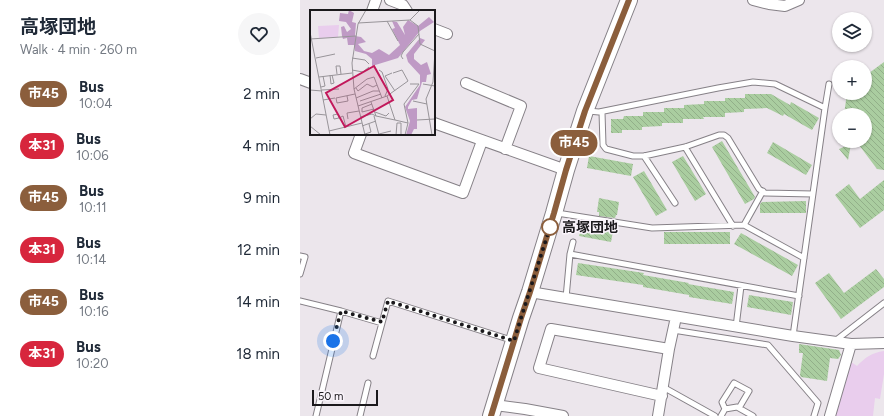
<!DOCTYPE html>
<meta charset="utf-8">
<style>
body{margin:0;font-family:Figtree,"Noto Sans JP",sans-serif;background:#f6f6f7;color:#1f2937;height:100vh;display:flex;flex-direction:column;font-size:15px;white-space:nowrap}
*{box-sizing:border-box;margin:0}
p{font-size:13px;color:#747a83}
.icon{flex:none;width:22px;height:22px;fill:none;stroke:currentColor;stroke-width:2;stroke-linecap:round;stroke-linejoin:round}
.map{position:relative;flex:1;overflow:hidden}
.drawer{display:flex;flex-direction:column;background:#fff;width:300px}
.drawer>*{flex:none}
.badge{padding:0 8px;border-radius:13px;font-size:14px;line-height:26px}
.fabs{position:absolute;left:532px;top:12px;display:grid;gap:8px}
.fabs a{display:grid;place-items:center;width:40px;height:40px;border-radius:50%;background:#fff;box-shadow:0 1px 3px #0004;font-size:20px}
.scale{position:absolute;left:12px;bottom:10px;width:66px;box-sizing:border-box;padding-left:4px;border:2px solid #1b191c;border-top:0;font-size:11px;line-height:14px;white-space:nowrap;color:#1b191c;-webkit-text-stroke:3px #f9f3fa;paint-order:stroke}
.you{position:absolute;width:20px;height:20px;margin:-10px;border:3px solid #fff;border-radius:50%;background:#1a73e8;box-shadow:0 0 0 6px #1a73e833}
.map>.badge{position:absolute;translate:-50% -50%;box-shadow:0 0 0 2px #fff}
.round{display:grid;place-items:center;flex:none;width:42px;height:42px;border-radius:21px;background:#f6f6f7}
.head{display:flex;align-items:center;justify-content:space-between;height:68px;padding:0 20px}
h1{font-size:19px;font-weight:700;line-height:30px}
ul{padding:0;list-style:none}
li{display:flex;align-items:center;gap:12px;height:52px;padding:0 20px}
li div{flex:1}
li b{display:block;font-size:15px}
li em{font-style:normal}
li .badge{min-width:44px;font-weight:700;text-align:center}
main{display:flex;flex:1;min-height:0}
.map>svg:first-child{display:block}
</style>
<main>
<section class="drawer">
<div class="head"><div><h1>高塚団地</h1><p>Walk · 4 min · 260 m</p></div><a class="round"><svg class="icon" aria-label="heart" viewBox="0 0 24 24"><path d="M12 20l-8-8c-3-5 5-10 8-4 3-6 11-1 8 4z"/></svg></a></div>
<ul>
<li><span class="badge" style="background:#8b5e3c;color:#fff">市45</span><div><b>Bus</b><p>10:04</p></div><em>2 min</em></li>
<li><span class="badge" style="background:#d7263d;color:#fff">本31</span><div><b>Bus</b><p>10:06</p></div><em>4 min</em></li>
<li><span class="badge" style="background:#8b5e3c;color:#fff">市45</span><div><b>Bus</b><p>10:11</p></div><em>9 min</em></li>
<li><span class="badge" style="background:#d7263d;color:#fff">本31</span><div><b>Bus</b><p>10:14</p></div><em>12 min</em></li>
<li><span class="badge" style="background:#8b5e3c;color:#fff">市45</span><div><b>Bus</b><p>10:16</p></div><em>14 min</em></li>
<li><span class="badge" style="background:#d7263d;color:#fff">本31</span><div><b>Bus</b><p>10:20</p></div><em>18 min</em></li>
</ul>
</section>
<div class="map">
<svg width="584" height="416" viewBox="0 0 584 416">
<defs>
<pattern id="building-back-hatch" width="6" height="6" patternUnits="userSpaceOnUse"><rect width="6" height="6" fill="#aacda0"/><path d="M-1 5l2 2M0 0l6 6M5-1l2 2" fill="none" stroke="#92af89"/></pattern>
</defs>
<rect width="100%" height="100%" fill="#ece6ec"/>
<path fill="#e9cded" d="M584 351V374L580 399 575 398 573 416H534L545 372 551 362 557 366C566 357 571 353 584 351Z"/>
<path fill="url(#building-back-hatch)" d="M584 62V170L577 169 556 141H565V115H544L547 93H565V76Z
M445 94H471L490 105 491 102 519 118 512 130 484 114 483 116 467 108 444 109V112L425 113V117H403L404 119H383V123H362V126L342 127V130H322V133H311V119H323L324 116H343V112H364V108H384V105L404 104V101H425V98H445Z
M422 141 455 197 454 199 445 204 412 147Z
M473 142 512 165 506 175 467 153Z
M551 144 548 160 539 149Z
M289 156 333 164 331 176 287 168Z
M383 156 406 194 395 201 372 162Z
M344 171 367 210 356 216 333 177Z
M584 180V210L560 228 535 195 549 184 560 199Z
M299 198 319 202 317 215H316L315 218 299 216V212H297Z
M506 201V213H460V204L462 202Z
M298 223 314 226 311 242 279 236 281 229 296 232Z
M364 232H430V244H364Z
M441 233 498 265 492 276 434 244Z
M278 263 344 273 343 275 389 283 388 284 434 292 432 304 389 297V295L343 287V285L276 275Z
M576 269 584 279V287L541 319 515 283 529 273 544 293Z
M449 295 493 302 491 315 447 307Z
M499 344 539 350 541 355 538 359 530 358 527 381 501 377 500 375 503 353H499Z"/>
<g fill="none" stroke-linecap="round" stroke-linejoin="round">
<defs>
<path id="service" d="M525 108 529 84
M288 111 299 112 418 88 453 82 475 84 525 108 493 336
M302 112 303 145 306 149 333 156H344L385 147 419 135H424L428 138 459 189 465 193 513 194
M385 147 433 226
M344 156 375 203
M257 213 352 228 444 225 504 258
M444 225 463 191
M270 254 499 296
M0 256 5 257 0 274
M266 298 270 254 273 242
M0 301 41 311 16 416
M41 311 82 323
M436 327 441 286
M373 330 468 345 518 403 514 416
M535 341 584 303
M73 356 88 301 211 340
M363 387 415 416
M425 409 422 402 434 383 449 391 439 408
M60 416 68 383
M421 416 425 409 437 407 453 416"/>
<path id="minor" d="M90 0 103 5 107 11
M453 0 469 4 485 6 499 0
M72 11 76 0
M134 29 147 34
M0 79 11 83
M166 83 221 106 205 149
M134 123 266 170
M61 134 54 153 163 193 182 141
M230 292 493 336 551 344 584 343
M362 396 239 368 251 329 369 349
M195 405 225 409 263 416
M358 416 369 349 376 317
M530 416 551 344"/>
<path id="primary" d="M191 416 221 318 230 292 254 213 266 170 285 111 329 0"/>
</defs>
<use href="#service" stroke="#868187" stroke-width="7"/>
<use href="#minor" stroke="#868187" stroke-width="12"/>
<use href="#primary" stroke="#868187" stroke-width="18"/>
<use href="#service" stroke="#fff" stroke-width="5"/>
<use href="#minor" stroke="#fff" stroke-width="10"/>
<use href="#primary" stroke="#fff" stroke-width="16"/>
</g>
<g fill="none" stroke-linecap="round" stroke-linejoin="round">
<defs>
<path id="line" d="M191 416 221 318 230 292 254 213 266 170 285 111 329 0"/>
</defs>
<use href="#line" stroke="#fff" stroke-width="9"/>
<use href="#line" stroke="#8b5e3c" stroke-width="6"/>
<path stroke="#1b191c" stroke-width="4" stroke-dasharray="0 7.2" d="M33 341 41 311 82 322 88 301 214 341 221 318 250 227"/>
</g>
<circle fill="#fff" stroke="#8b5e3c" stroke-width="2" cx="250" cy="227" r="8"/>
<g text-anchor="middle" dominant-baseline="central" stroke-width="3" stroke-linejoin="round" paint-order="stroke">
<g font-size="14" font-weight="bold" fill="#1b191c" stroke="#f9f3fa" text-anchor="start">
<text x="262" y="227">高塚団地</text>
</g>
</g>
<g transform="translate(10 10)">
<rect width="125" height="125" fill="#ece6ec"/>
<path d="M39 0 44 3 42 12 46 13 45 26 51 27 56 32 48 34 54 41 62 43 69 39 79 45 90 35 82 19 85 18 82 11 87 12 95 25 93 17 98 10 108 16 119 7 124 12 110 21 88 48 62 56V49L56 44 45 41 44 35H38L37 28 33 29 32 26 31 17 34 16 37 22 41 19 36 12 29 11 30 3 38 4ZM110 28 115 30 104 44V49L111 55 117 52 121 64 117 65 116 72H112L107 89 102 90 98 97V99L107 98V119H104L101 125H96L100 111 95 97 110 75V65L98 52 96 45Z" fill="#bf9ac5"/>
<path d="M8 16 29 15 28 27 9 28Z" fill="#e9cded"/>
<path fill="none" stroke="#989499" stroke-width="1" d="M100 10 108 16 110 34 125 41M77 11 88 31M48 13 100 10 110 0M0 22 20 125M0 29 46 26M6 48 25 44M42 48 55 50 59 54M93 49 91 46 93 42 109 24M42 60 53 62 59 57M69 60 72 62 78 79 75 86M82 63 75 66 85 81M27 64 26 56H30L31 64M20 65 21 74 24 73 22 65M9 67 42 63M113 74 125 76M11 77 15 76 13 66M46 78 48 81 57 74 63 77 67 75M44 79 57 69 64 67 72 88M0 80 12 81M12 80 29 79M37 86 38 91 27 93 26 88 45 84M77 86 85 110 98 113 95 125M46 88 63 81H69M13 90 25 88M50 91 71 84M103 91 117 94M61 92 66 106 85 110M62 94 52 98V102L64 99M48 96 77 86 98 71 92 60 83 63M65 102 76 106 79 103M64 106 69 125M50 107 62 104 66 106M29 108 28 104 23 105 24 109 29 108 33 106 36 117M0 109 6 104 16 105M38 109 37 103 49 101M107 110 125 109M87 113H91V125M98 113 94 94 109 74H100M0 116 11 125M52 116 66 111M19 121 52 113M55 124 61 122 59 114M69 124 81 121M55 125 44 79 42 53 48 14 56 0M86 125 87 113M122 125 116 89 123 72 125 41"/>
<path fill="#c2185b" fill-opacity="0.15" stroke="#c2185b" stroke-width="2" d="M64 56 83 90 35 117 16 83Z"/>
<rect width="125" height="125" fill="none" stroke="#1b191c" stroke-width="2"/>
</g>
</svg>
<div class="fabs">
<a><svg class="icon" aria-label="layers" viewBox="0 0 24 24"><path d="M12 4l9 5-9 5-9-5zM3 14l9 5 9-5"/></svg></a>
<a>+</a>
<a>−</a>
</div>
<div class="scale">50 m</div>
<div class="you" style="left:33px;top:341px"></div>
<b class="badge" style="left:274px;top:143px;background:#8b5e3c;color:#fff">市45</b>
</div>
</main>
